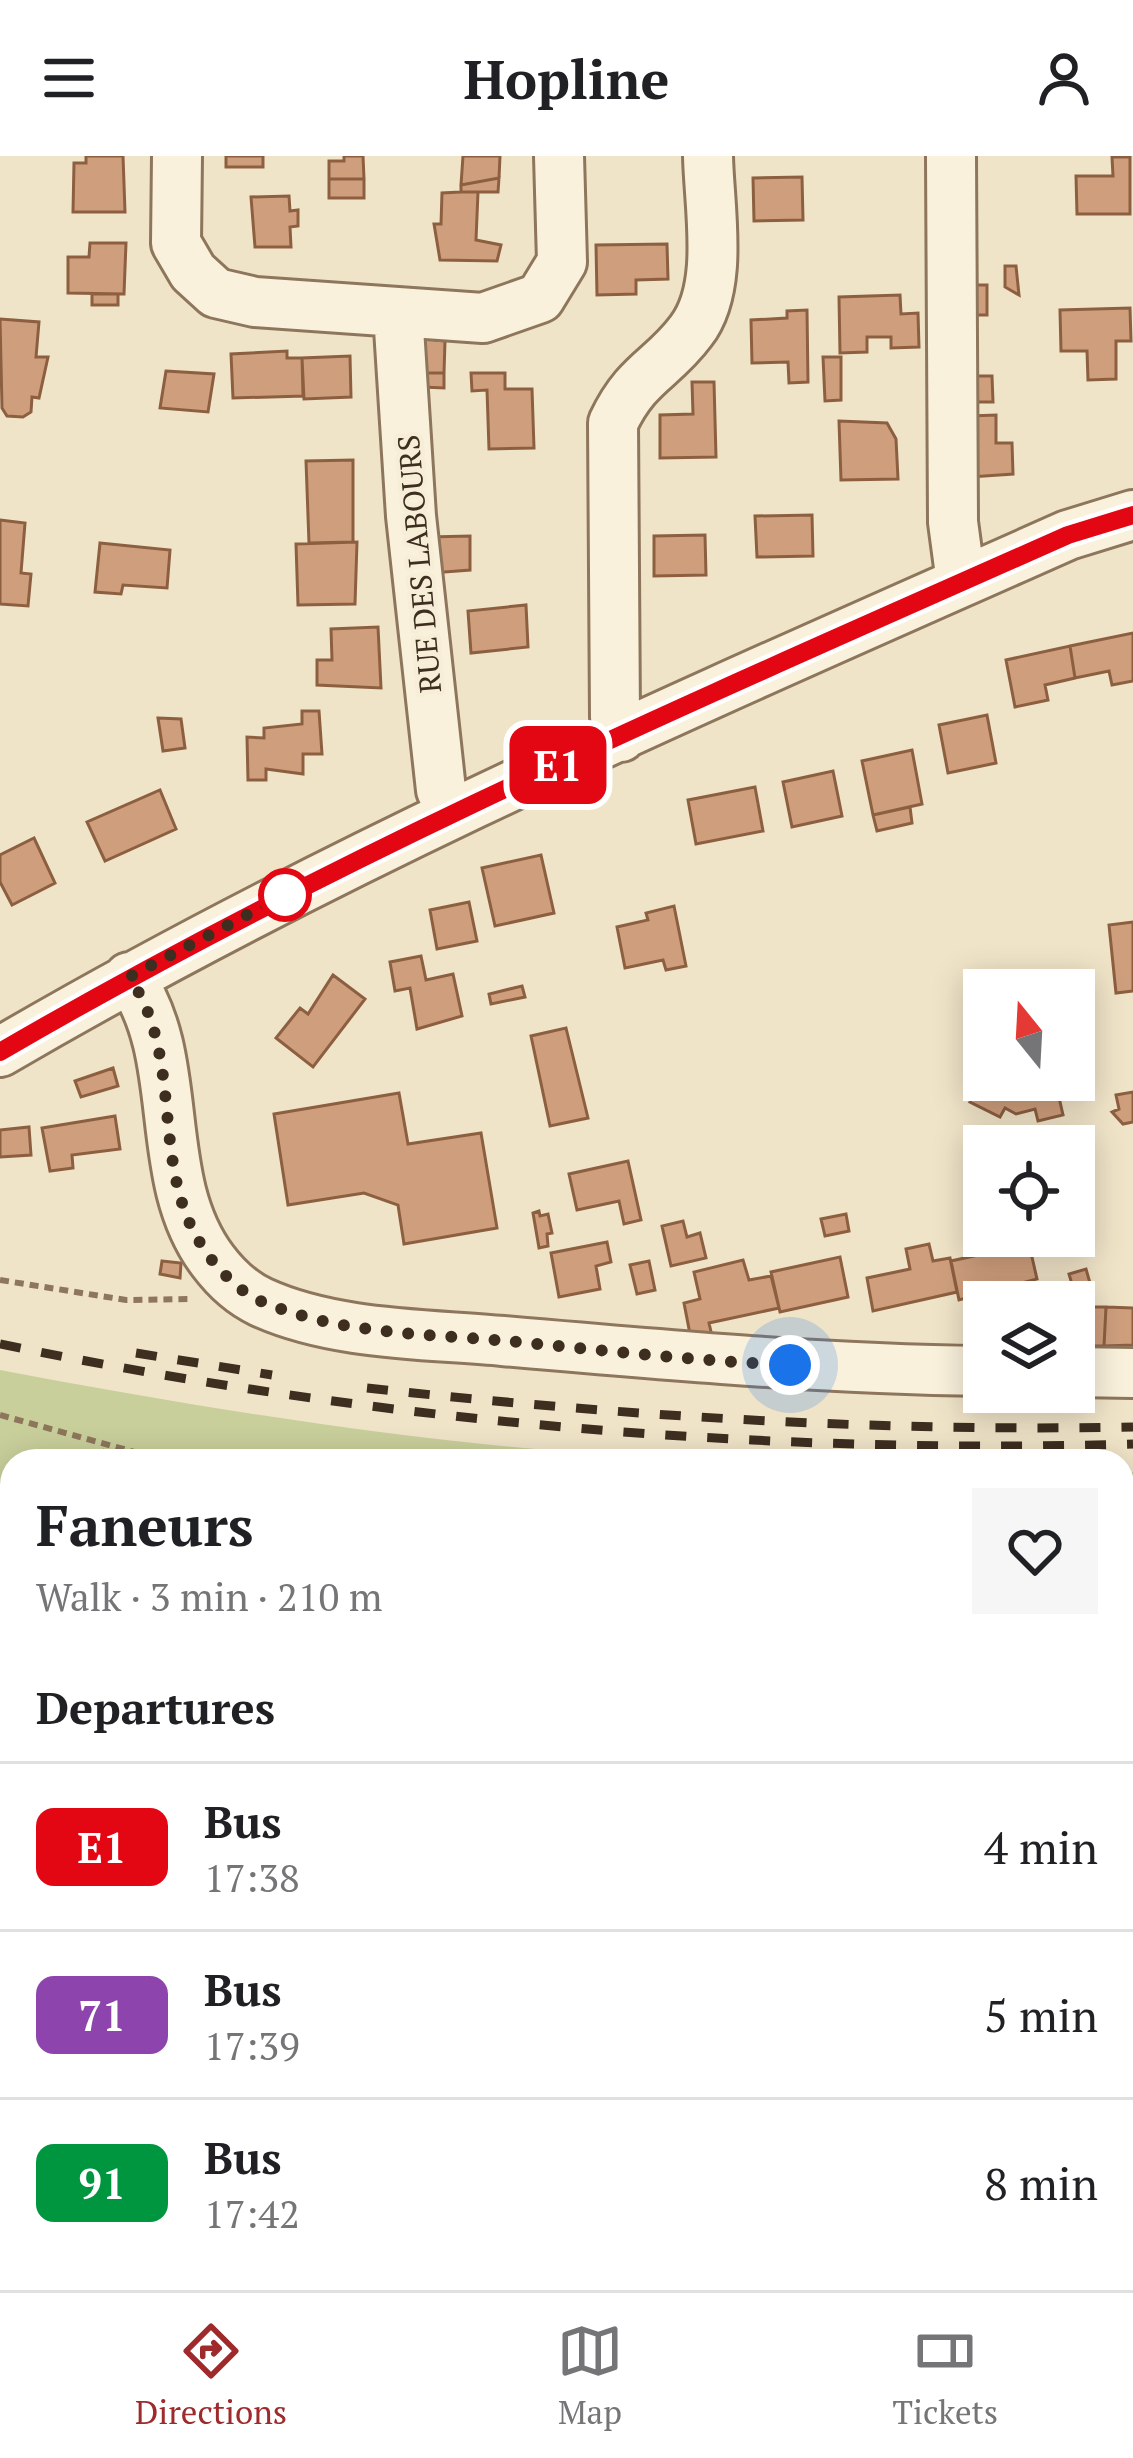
<!DOCTYPE html>
<meta charset="utf-8">
<style>
body{margin:0;font-family:"PT Serif",serif;background:#f6f6f6;color:#202124;height:100vh;display:flex;flex-direction:column;font-size:45px;white-space:nowrap}
*{box-sizing:border-box;margin:0}
p{font-size:39px;color:#757577}
.icon{flex:none;width:66px;height:66px;fill:none;stroke:currentColor;stroke-width:2;stroke-linecap:round;stroke-linejoin:round}
.map{position:relative;flex:1;overflow:hidden}
.drawer{position:absolute;left:0px;top:1293px;width:1134px;height:843px;display:flex;flex-direction:column;background:#fff;border-radius:36px 36px 0 0;box-shadow:0 6px 30px #0003}
.drawer>*{flex:none}
.badge{padding:0 24px;border-radius:18px;font-size:42px;line-height:78px}
.needle{width:78px;rotate:342deg}
.buttons{position:absolute;left:963px;top:813px;display:grid;gap:24px}
.buttons a{display:grid;place-items:center;width:132px;height:132px;border-radius:0px;background:#fff;box-shadow:0 6px 30px #0003;font-size:60px}
.you{position:absolute;width:60px;height:60px;margin:-30px;border:9px solid #fff;border-radius:50%;background:#1a73e8;box-shadow:0 0 0 18px #1a73e833}
.map>.badge{position:absolute;translate:-50% -50%;box-shadow:0 0 0 6px #fff}
h2{padding:0 36px;font-size:45px;line-height:108px}
.round{display:grid;place-items:center;flex:none;width:126px;height:126px;border-radius:0px;background:#f6f6f6}
.overview{display:flex;align-items:center;justify-content:space-between;height:204px;padding:0 36px}
h1{font-size:57px;font-weight:700;line-height:90px}
ul{padding:0;list-style:none}
li{display:flex;align-items:center;gap:36px;height:168px;padding:0 36px;border-top:3px solid #e0e0e0}
li div{flex:1}
li b{display:block;font-size:45px}
li em{font-style:normal}
li .badge{min-width:132px;font-weight:700;text-align:center}
header{display:flex;justify-content:space-between;align-items:center;height:156px;padding:0 36px;background:#fff;font-size:54px;font-weight:700}
.dock{display:flex;justify-content:space-around;align-items:center;height:168px;border-top:3px solid #e0e0e0;background:#fff;font-size:33px;color:#757577}
.dock a{display:grid;justify-items:center;gap:6px}
.dock .selected{color:#9e2a2b}
.map>svg:first-child{display:block}
</style>
<header><svg class="icon" aria-label="menu" viewBox="0 0 24 24"><path d="M4 6h16M4 12h16M4 18h16"/></svg>Hopline<svg class="icon" aria-label="person" viewBox="0 0 24 24"><circle cx="12" cy="8" r="4"/><path d="M4 21q1-7 8-7t8 7"/></svg></header>
<div class="map">
<svg width="1133" height="2134" viewBox="0 0 1133 2134">
<rect width="100%" height="100%" fill="#f0e4c8"/>
<path fill="#c9cf9b" d="M0 1214C238 1259 475 1296 718 1305H12V2124H1122V1317L1133 1316V2134H0Z"/>
<g fill="none" stroke-linecap="round" stroke-linejoin="round">
<path stroke="#6f938a" stroke-width="10" d="M1122 1488 1133 1487
M0 1837 12 1848
M0 1970 12 1965
M1122 2077 1133 2074
M899 2129 919 2124"/>
</g>
<path fill="#cf9f7d" stroke="#8d5f41" stroke-width="3" d="M86 0H123L125 56H73L74 7H86Z
M226 0H263V11H226Z
M344 0H363L364 23H329V5H344Z
M463 0H500L499 22 461 29Z
M1112 1H1130V58H1077L1076 20H1113Z
M802 21 803 64 754 65 753 22Z
M499 22 498 36H461V29Z
M329 23H364V42H329Z
M461 36H478L476 84 501 89 497 105 440 104 434 68H441L442 37Z
M289 40 290 55 298 54V70L290 71 291 91H255L251 41Z
M90 87H126L124 138 68 137V101H89Z
M667 88 668 123 636 124V138L597 139 596 89Z
M1005 110H1016L1019 139 1005 131Z
M972 129H987V159H972Z
M92 138H118V149H92Z
M900 139 901 158 918 157 919 191 891 192V181H867V196L840 197 839 141Z
M1130 152 1131 185H1116V223L1088 224 1087 195H1061L1060 154Z
M807 154 808 226 789 227 788 206 752 207 751 164 787 162V155Z
M0 163 39 166 36 201H48L39 242 32 241 31 256 23 261 7 260 2 252Z
M411 181 445 185 444 217H414Z
M287 195V202H302L303 240 233 242 231 198Z
M350 200 351 241 304 243 302 202Z
M823 201H841V244L825 245Z
M166 215 214 218 208 256 160 252Z
M423 217H444V232L423 231Z
M471 217H505V233H532L534 292 489 293 487 234 472 235Z
M970 220H992L993 246H970Z
M692 226H714L716 301 660 302V259L693 258Z
M996 259V287H1012L1013 318 971 321 970 260Z
M839 265 887 267 896 283 898 323 841 324Z
M353 304V386L309 387 306 305Z
M812 359 813 400 757 401 755 360Z
M0 364 25 367 21 417 31 418 28 450 0 448Z
M705 379 706 419 654 420V380Z
M470 380V414L432 417 429 381Z
M357 386 355 448 298 449 296 388Z
M100 387 170 394 167 432 123 429 121 438 95 436Z
M526 449 528 491 471 497 468 455Z
M378 471 381 532 317 529V504H332L331 473Z
M1133 477V525L1112 529 1109 515 1075 522 1070 490Z
M1070 490 1075 522 1045 529 1048 544 1015 551 1006 504Z
M302 555H319L322 598H303V618L266 613V624H248L247 581 264 582V572L302 568Z
M987 559 996 607 948 617 939 569Z
M158 562 181 563 185 592 163 595Z
M912 594 922 648 873 659 862 605Z
M833 615 842 660 792 671 783 626Z
M755 631 763 675 696 688 688 644Z
M160 634 176 673 105 705 87 666Z
M910 651 912 667 877 675 873 659Z
M34 682 55 727 12 749 0 726V699Z
M541 699 554 757 495 770 482 712Z
M469 746 477 785 437 793 430 754Z
M674 750 686 810 666 814 663 804 625 812 617 771 648 764 646 757Z
M1133 766V835L1116 837 1109 769Z
M421 800 426 824 453 818 462 860 417 873 410 832 395 835 390 806Z
M333 819 365 843 313 911 276 882 300 852 308 858Z
M522 830 525 841 491 848 489 838Z
M566 872 588 962 550 970 531 880Z
M113 912 118 930 81 941 75 925Z
M984 920 1055 924 1063 959 1038 965 1035 953 1016 958 1005 952 1000 961 970 946Z
M1133 936V966L1123 968 1112 956 1119 953 1116 939Z
M399 937 408 988 481 977 497 1072 404 1088 398 1049 364 1037 288 1049 274 958Z
M115 960 120 993 72 999 73 1012 50 1015 42 972Z
M29 971 31 999 0 1001V974Z
M628 1005 641 1064 624 1068 619 1045 577 1054 569 1018Z
M539 1055 540 1060 548 1058 552 1077 547 1078 548 1090 539 1092 533 1057Z
M846 1058 849 1075 825 1080 821 1063Z
M683 1065 687 1081 700 1077 706 1102 671 1110 662 1070Z
M607 1086 611 1106 596 1110 600 1133 559 1141 551 1097Z
M929 1088 933 1105 950 1102 957 1136 873 1155 867 1122 910 1113 906 1093Z
M1029 1088 1037 1123 959 1144 951 1105Z
M840 1101 848 1141 780 1156 771 1116Z
M743 1104 749 1124 771 1120 779 1152 709 1167 712 1180 690 1178 684 1147 700 1143 694 1116Z
M162 1105 181 1107 180 1122 160 1118Z
M649 1105 655 1134 637 1138 630 1109Z
M1086 1113 1092 1134 1075 1139 1069 1118Z
M1074 1151H1106L1104 1190H1074Z
M1106 1151 1133 1152V1189L1104 1190Z"/>
<g fill="none" stroke-linecap="round" stroke-linejoin="round">
<defs>
<path id="minor" d="M177 0 176 87 193 116 216 137 255 146 483 162 540 142 562 106 559 0
M951 0 953 366 961 426
M398 157 411 360 441 634 451 657
M621 581 615 561 613 267C637 216 662 214 691 175 725 131 709 52 708 0
M129 821C188 903 150 1022 213 1105 225 1121 242 1137 261 1146 333 1179 425 1178 503 1185 663 1199 823 1213 984 1215
M0 896C342 696 706 540 1068 379L1133 359
M1074 1216 1133 1217"/>
</defs>
<use href="#minor" stroke="#8d765c" stroke-width="54"/>
<path stroke="#8d765c" stroke-width="6" stroke-dasharray="9 6" stroke-linecap="butt" d="M0 1124 126 1144 193 1143
M0 1259 167 1305
M83 1305 110 1293
M0 1344 12 1338
M1122 1382 1133 1383"/>
<use href="#minor" stroke="#faf1dc" stroke-width="48"/>
<path stroke="#3d2e20" stroke-width="9" stroke-dasharray="21 21" stroke-linecap="butt" d="M0 1188C373 1265 753 1299 1133 1288
M136 1197 272 1219
M367 1232C622 1260 876 1276 1133 1271"/>
</g>
<g fill="none" stroke-linecap="round" stroke-linejoin="round">
<defs>
<path id="line" d="M0 896C342 696 706 540 1068 379L1133 359"/>
</defs>
<use href="#line" stroke="#fff" stroke-width="27"/>
<use href="#line" stroke="#e30613" stroke-width="18"/>
<path stroke="#3d2e20" stroke-width="12" stroke-dasharray="0 21.6" d="M285 739 129 821C180 892 155 990 190 1068 204 1099 232 1133 263 1146 338 1178 427 1178 507 1185 601 1194 696 1205 790 1209"/>
</g>
<circle fill="#fff" stroke="#e30613" stroke-width="6" cx="285" cy="739" r="24"/>
<g text-anchor="middle" dominant-baseline="central" stroke-width="9" stroke-linejoin="round" paint-order="stroke">
<g font-size="30" fill="#3d2e20" stroke="#f7eed8">
<text transform="translate(419 408) rotate(-95)">RUE DES LABOURS</text>
</g>
</g>
</svg>
<div class="buttons">
<a><svg class="needle" viewBox="-14 -14 28 28"><path d="M0-13l5 13h-10z" fill="#e53935"/><path d="M0 13l5-13h-10z" fill="#757577"/></svg></a>
<a><svg class="icon" aria-label="locate" viewBox="0 0 24 24"><circle cx="12" cy="12" r="6"/><path d="M12 2v4M12 18v4M2 12h4M18 12h4"/></svg></a>
<a><svg class="icon" aria-label="layers" viewBox="0 0 24 24"><path d="M12 4l9 5-9 5-9-5zM3 14l9 5 9-5"/></svg></a>
</div>
<div class="you" style="left:790px;top:1209px"></div>
<b class="badge" style="left:558px;top:609px;background:#e30613;color:#fff">E1</b>
<section class="drawer">
<div class="overview"><div><h1>Faneurs</h1><p>Walk · 3 min · 210 m</p></div><a class="round"><svg class="icon" aria-label="heart" viewBox="0 0 24 24"><path d="M12 20l-8-8c-3-5 5-10 8-4 3-6 11-1 8 4z"/></svg></a></div>
<h2>Departures</h2>
<ul>
<li><span class="badge" style="background:#e30613;color:#fff">E1</span><div><b>Bus</b><p>17:38</p></div><em>4 min</em></li>
<li><span class="badge" style="background:#8e44ad;color:#fff">71</span><div><b>Bus</b><p>17:39</p></div><em>5 min</em></li>
<li><span class="badge" style="background:#009640;color:#fff">91</span><div><b>Bus</b><p>17:42</p></div><em>8 min</em></li>
</ul>
</section>
</div>
<nav class="dock">
<a class="selected"><svg class="icon" aria-label="directions" viewBox="0 0 24 24"><path d="M12 3l9 9-9 9-9-9zM9 14v-3h6M13 9l2 2-2 2"/></svg>Directions</a>
<a><svg class="icon" aria-label="map" viewBox="0 0 24 24"><path d="M3 6l6-2 6 2 6-2v14l-6 2-6-2-6 2zM9 4v14M15 6v14"/></svg>Map</a>
<a><svg class="icon" aria-label="tickets" viewBox="0 0 24 24"><path d="M3 7h18v10H3zM15 7v10"/></svg>Tickets</a>
</nav>
